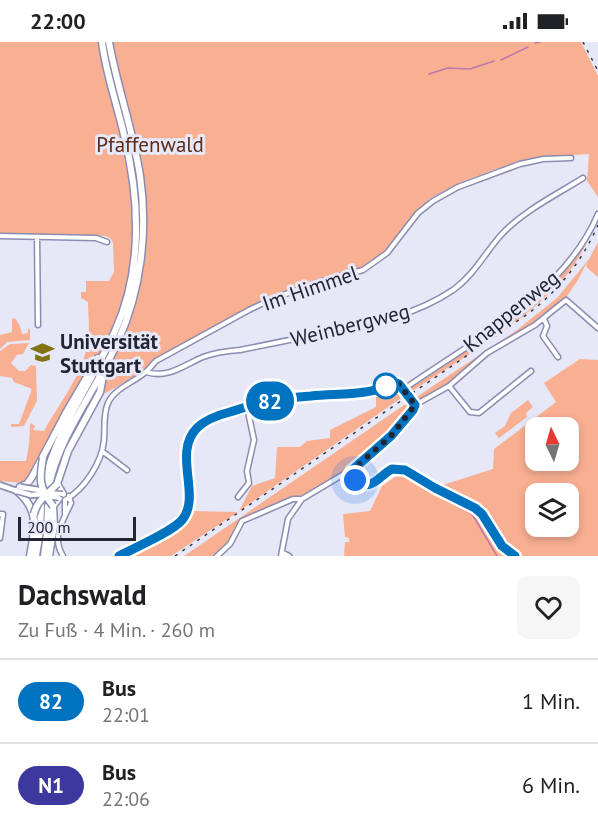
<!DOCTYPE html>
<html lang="de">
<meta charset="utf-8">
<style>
body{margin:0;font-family:"PT Sans",sans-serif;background:#f6f6f6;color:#202124;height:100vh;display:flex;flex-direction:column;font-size:22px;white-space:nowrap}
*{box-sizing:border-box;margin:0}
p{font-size:20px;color:#757577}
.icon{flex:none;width:33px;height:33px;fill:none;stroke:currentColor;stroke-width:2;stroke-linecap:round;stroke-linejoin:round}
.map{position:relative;height:514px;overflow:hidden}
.details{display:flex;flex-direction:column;background:#fff;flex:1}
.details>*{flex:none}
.badge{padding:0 12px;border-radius:20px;font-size:21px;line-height:39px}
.needle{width:39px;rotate:355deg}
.tools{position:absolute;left:525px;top:375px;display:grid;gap:12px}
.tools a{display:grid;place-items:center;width:54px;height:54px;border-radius:12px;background:#fff;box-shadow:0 3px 9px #0003;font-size:30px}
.scale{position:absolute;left:18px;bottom:15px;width:118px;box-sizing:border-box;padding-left:6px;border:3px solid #242534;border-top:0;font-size:16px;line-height:21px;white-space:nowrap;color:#242534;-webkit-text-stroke:4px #e6e8f8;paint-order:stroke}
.you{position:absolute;width:30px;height:30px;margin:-15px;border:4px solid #fff;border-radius:50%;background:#1a73e8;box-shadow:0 0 0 9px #1a73e833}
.map>.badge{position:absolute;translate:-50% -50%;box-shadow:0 0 0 3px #fff}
.round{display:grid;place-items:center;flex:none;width:63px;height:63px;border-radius:12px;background:#f6f6f6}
.head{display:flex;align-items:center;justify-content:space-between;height:102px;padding:0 18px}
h1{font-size:28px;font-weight:600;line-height:45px}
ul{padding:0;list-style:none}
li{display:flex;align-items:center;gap:18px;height:84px;padding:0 18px;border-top:2px solid #e0e0e0}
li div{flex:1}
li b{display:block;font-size:22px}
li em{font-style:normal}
li .badge{min-width:66px;font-weight:700;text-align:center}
.status{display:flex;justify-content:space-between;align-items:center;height:42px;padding:0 30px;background:#fff;direction:ltr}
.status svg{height:16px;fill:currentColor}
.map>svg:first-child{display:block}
</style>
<div class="status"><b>22:00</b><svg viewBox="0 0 49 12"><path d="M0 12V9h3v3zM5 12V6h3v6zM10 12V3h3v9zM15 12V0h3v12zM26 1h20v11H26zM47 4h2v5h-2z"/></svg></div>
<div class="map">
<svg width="598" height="514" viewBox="0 0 598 514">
<rect width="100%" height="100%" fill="#e6e8f8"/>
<path fill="#f9af92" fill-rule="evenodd" d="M0 0H581L598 34V155L587 139 589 112 545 115 496 127 461 140 429 157 407 182 389 207 360 229 318 238 277 252 154 318 140 331 106 351 76 349 30 434 22 441 0 439V419H26L29 403 30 383 31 381 35 384 33 388 44 389C60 360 84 331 88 298 90 286 88 272 88 260L81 256V250H86V239H109L114 230 113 201 111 197 106 194 0 192Z
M598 200V235L586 225 587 220 578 238 565 257 537 281 487 311 449 343 419 359 415 356 517 288 557 256 589 217Z
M587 201C580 213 573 226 564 236 523 282 462 316 411 350L410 349V345L487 296 539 254Z
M15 276 20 284 22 292 28 291V286L30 288V298L7 300 0 307V293L12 290V277Z
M29 301 23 312 17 313 11 321 19 329H25L31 323 36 324 37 359 24 384 11 385V382H19L32 347 14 340 12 336 0 334V309L10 302Z
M580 317 598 318V514H344L345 500H349V496L345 495 343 472 370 469 382 444 401 431 430 447 493 427 494 407 556 360 544 341ZM536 386H568V418H536ZM536 452H568V484H536Z
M401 351 404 354 239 469 252 444 275 436 277 405H300L307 399 330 396V388L376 365V353Z
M528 358 533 365 526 371 527 375 499 396 495 391 505 384 511 371Z
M410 359 412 366 410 369C392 390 373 411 350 427 318 449 278 463 242 478L235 487 230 501 215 514H184Z
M190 469 238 470 171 514H123L182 482Z"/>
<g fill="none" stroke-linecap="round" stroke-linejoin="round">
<path stroke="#bd7aa9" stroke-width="1.5" d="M535 1 540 0
M501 18 528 5
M429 32 448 26 470 27 494 19
M445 458 472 472 497 514"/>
<defs>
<path id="minor" d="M0 194 96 196 107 200
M37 195 38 283
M544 277 547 284 543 294 558 315
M146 330C168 337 184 323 203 315 216 310 227 309 240 308 270 302 300 296 329 290 373 282 416 273 453 248 474 233 485 211 501 193 523 169 556 153 583 136
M449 344 470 370 479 371 531 329
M404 347C472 299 564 253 598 172
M371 349 396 341 399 342 415 363
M102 409 127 428
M350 431C363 457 378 434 392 427L405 428 435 446 475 466 482 472 502 504 514 514
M238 455 249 441 247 429 254 398 247 365
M65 458C85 447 102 420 104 398 105 386 103 372 108 361 114 347 132 341 143 332 148 329 152 323 156 319L249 268 272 257 319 240 363 228 387 211 418 171 433 159 458 145 520 122 543 117 571 116
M65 458V472
M0 472H3L0 496
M283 511 289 514
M63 514C51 495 63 479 71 461L69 454
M119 514C135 506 177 489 185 474 192 461 188 442 187 428 186 416 185 403 192 393 215 355 343 351 385 350L396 347 401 344
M217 514 230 502 242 479 293 457H302
M281 514 288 477 302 457 344 432 350 431 391 394 415 363 449 344 487 311 535 283 566 258 598 286"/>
<path id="tertiary" d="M0 443 17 449"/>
<path id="trunk" d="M44 441C57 387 92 340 115 289 143 228 140 157 124 93 117 62 106 32 102 0
M49 443C61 390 97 347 118 299 141 248 148 189 140 134 133 88 117 45 109 0
M20 445 27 442 32 435 67 369 98 316
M17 449C40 468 35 487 30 514
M63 452 57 442 68 409 100 350 103 334
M36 514 40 489 41 464
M44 514 47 491 48 464
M49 514 54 484 53 464 59 456"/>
</defs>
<use href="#minor" stroke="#8a8cb2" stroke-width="7"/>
<use href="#tertiary" stroke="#8a8cb2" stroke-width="8"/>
<use href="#trunk" stroke="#8a8cb2" stroke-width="9"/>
<use href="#minor" stroke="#fff" stroke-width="4"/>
<use href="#tertiary" stroke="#fff" stroke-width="4.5"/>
<use href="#trunk" stroke="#fff" stroke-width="6"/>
<path stroke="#383948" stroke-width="1.5" stroke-dasharray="3 6" stroke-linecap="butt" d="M583 0 598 29
M175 514 529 271C560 247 582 219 598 183"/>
<defs>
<path id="minor-bridge" d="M49 451 63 452
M48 454 59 456"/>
<path id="tertiary-bridge" d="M20 445 39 448 45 452
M17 449 31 453 45 452"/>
<path id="trunk-bridge" d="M43 416C39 438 39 445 53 464
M34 472C37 458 48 452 57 442"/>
</defs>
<use href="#minor-bridge" stroke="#8a8cb2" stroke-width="7" stroke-linecap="butt"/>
<use href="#tertiary-bridge" stroke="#8a8cb2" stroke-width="8" stroke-linecap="butt"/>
<use href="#trunk-bridge" stroke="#8a8cb2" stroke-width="9" stroke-linecap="butt"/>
<use href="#minor-bridge" stroke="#fff" stroke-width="4"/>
<use href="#tertiary-bridge" stroke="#fff" stroke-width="4.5"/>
<use href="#trunk-bridge" stroke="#fff" stroke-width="6"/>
</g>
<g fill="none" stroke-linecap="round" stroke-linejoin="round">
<defs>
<path id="line" d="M119 514C134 506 172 490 182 478 202 454 172 411 197 386 206 377 218 373 230 370 256 361 283 356 311 354 329 352 347 353 365 350 376 349 386 344 396 341L399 342 415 363 413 368 391 394 351 429 353 436C372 452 377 435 392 427L405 428 435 446 475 466 482 472 502 504 515 514"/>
</defs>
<use href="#line" stroke="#fff" stroke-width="14"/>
<use href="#line" stroke="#0073c0" stroke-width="9"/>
<path stroke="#242534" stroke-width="6" stroke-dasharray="0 10.8" d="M355 438 351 433V429L391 394 415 363 399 342 382 345 386 344"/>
</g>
<defs>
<symbol id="university-bare" viewBox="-9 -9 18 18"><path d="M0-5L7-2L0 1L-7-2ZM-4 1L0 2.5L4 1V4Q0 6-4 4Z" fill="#7f7315" stroke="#e6e8f8" stroke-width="2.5" paint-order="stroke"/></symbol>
</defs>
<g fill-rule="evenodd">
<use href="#university-bare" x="26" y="294" width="33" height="33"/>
</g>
<circle fill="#fff" stroke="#0073c0" stroke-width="3" cx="386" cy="344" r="12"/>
<g text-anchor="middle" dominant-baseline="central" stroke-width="6" stroke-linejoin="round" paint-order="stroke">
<g font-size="21" fill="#5d2b17" stroke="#e6e8f8">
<text x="150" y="102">Pfaffenwald</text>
</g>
<g font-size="21" fill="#242534" stroke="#e6e8f8">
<text transform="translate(310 246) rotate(-19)">Im Himmel</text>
<text transform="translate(511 269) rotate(-39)">Knappenweg</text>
<text transform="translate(350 283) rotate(-14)">Weinbergweg</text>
</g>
<g font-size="21" font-weight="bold" fill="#242534" stroke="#e6e8f8" text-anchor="start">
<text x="60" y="299">Universität<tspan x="60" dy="24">Stuttgart</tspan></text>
</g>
</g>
</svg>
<div class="tools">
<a><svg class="needle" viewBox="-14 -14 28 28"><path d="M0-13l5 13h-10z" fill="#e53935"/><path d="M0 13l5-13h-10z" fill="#757577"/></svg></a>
<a><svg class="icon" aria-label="layers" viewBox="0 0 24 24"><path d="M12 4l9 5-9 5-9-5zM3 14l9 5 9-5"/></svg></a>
</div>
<div class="scale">200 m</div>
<div class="you" style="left:355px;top:438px"></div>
<b class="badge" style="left:270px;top:359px;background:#0073c0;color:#fff">82</b>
</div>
<section class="details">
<div class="head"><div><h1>Dachswald</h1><p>Zu Fuß · 4 Min. · 260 m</p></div><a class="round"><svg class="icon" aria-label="heart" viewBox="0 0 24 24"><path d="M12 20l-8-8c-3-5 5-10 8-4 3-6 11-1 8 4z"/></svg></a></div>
<ul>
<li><span class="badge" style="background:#0073c0;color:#fff">82</span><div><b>Bus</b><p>22:01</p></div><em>1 Min.</em></li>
<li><span class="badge" style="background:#3c389e;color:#fff">N1</span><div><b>Bus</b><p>22:06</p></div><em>6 Min.</em></li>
</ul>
</section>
